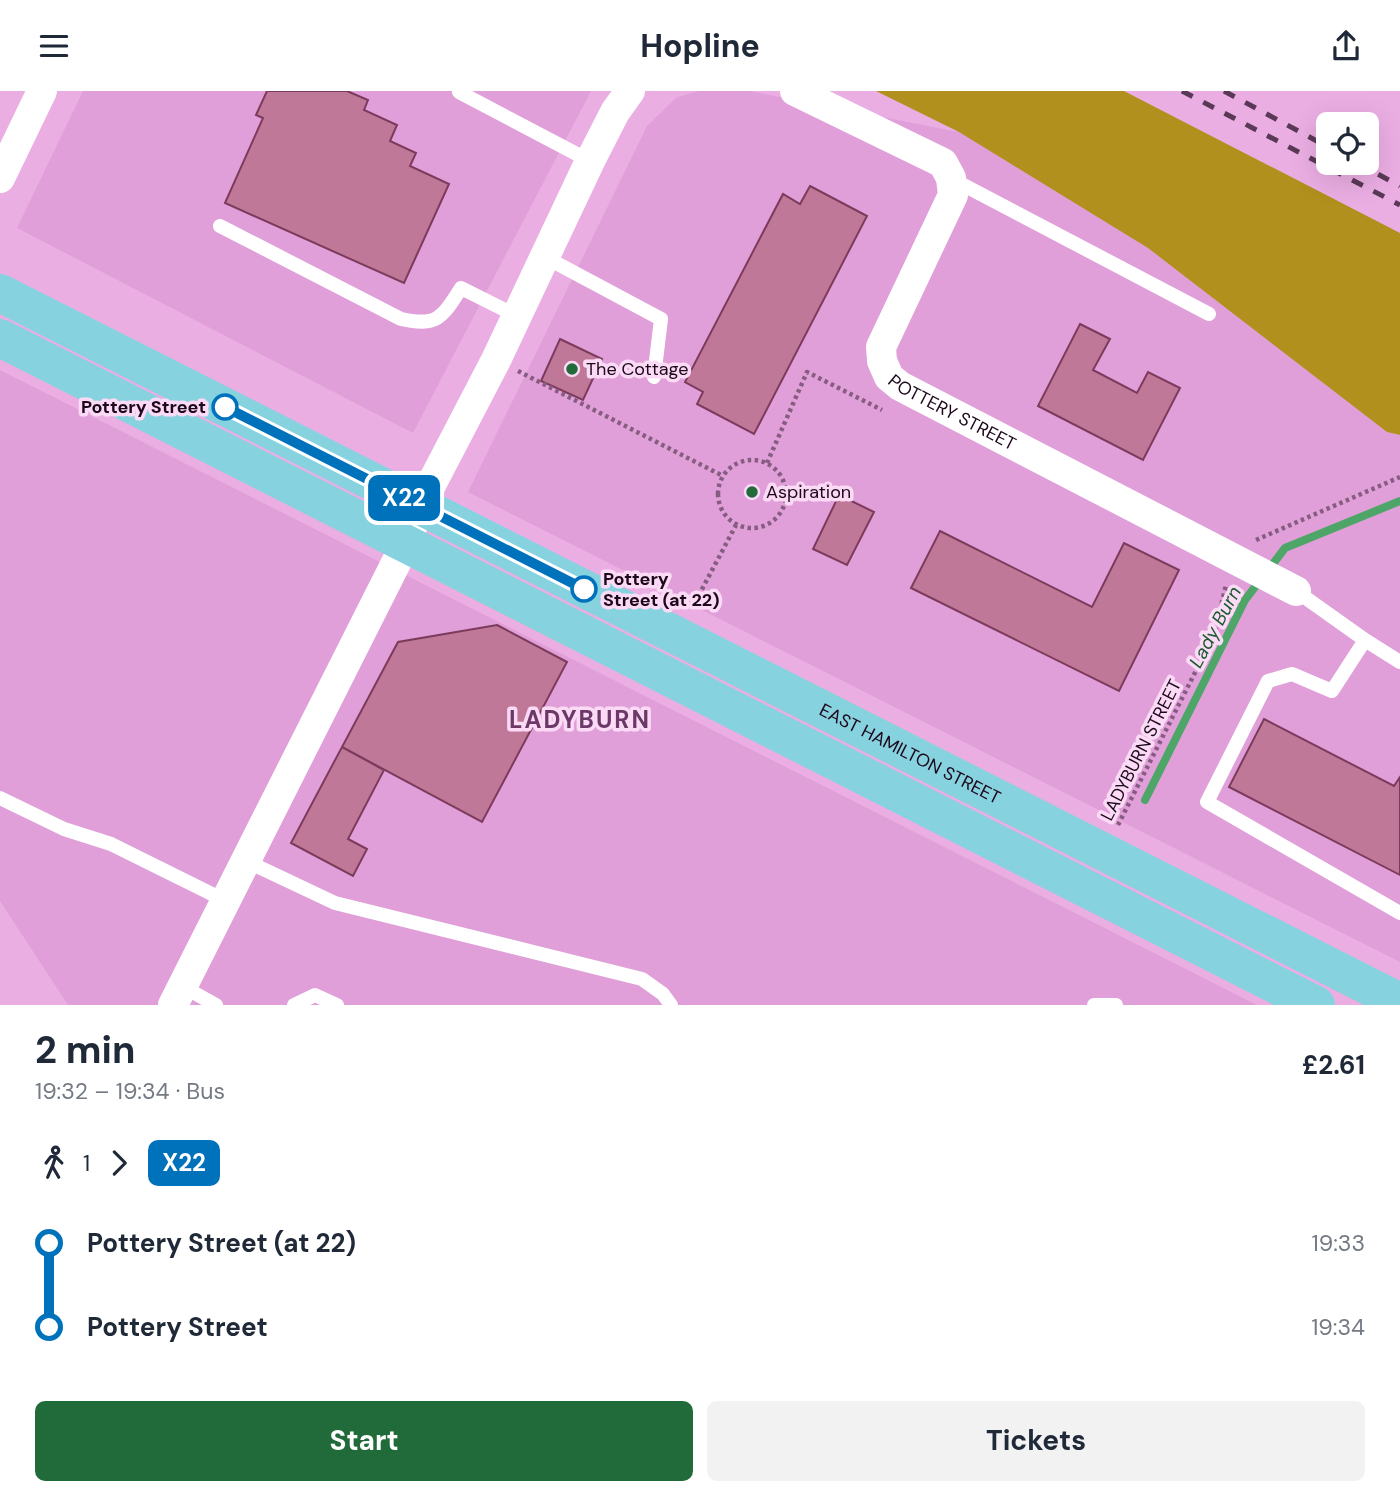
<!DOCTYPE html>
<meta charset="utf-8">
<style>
body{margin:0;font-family:"DM Sans",sans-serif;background:#f2f2f3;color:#1f2937;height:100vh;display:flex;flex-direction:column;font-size:26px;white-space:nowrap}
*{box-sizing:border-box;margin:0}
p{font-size:23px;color:#747a83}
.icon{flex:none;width:38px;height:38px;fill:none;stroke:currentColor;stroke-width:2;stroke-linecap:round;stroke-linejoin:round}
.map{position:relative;height:914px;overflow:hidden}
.sheet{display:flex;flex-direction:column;background:#fff;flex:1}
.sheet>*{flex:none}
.badge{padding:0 14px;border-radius:10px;font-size:24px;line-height:46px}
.controls{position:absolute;left:1316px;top:21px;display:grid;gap:14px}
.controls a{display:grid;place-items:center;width:63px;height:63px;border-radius:10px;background:#fff;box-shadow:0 7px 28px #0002;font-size:35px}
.map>.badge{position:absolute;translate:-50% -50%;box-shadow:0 0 0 4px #fff}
.legs{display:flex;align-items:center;gap:10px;height:77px;padding:0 35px;font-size:23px}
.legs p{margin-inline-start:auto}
.overview{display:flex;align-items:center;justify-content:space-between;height:119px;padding:0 35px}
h1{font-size:38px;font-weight:700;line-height:52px}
.cta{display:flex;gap:14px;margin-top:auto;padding:14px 35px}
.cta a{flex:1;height:80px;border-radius:10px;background:#216b3a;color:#fff;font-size:28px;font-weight:700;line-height:80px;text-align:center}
.cta a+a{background:#f2f2f3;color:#1f2937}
ul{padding:0 35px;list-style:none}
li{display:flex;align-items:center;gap:24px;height:84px;font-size:26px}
li i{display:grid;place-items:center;width:10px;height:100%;margin:0 9px;background:currentColor}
li i::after{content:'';width:18px;height:18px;margin:-9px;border:5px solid;border-radius:50%;background:#fff}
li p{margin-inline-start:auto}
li:first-child i{background:linear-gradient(#0000 50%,currentColor 0)}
li:last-child i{background:linear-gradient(currentColor 50%,#0000 0)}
header{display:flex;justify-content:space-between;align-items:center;height:91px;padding:0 35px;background:#fff;font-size:32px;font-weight:700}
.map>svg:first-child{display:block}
</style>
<header><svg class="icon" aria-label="menu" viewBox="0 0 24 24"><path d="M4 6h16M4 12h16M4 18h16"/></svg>Hopline<svg class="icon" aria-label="share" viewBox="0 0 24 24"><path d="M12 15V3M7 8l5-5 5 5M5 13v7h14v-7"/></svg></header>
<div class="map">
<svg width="1400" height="914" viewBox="0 0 1400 914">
<rect width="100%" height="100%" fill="#ebaee3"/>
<path fill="#e09fd8" d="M83 0H591L413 342 17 137Z
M699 0H749L959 41 1148 157 1387 341 1400 344V871L468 401 647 35 677 6Z
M0 279 1257 914H68L0 810Z"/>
<path fill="#b1901d" d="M876 0H1124L1400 142V344L1387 341 1148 157 959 41Z"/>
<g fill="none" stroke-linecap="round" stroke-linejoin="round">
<path stroke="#4da667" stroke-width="8" d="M1269 478 1285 457 1400 410
M1145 709 1245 509 1261 488"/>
</g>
<path fill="#c07899" stroke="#7c3b5c" stroke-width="2" d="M267 0H347L368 9 364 19 397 34 390 50 416 62 410 75 449 93 404 192 225 112 263 27 256 24Z
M810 95 867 125 754 343 697 313 703 301 685 291 783 103 800 113Z
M1080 233 1110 248 1093 279 1137 302 1148 281 1180 297 1143 369 1038 315Z
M560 248 602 268 583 309 541 290Z
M839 404 874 421 847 474 813 458Z
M940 440 1092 516 1124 452 1179 479 1119 600 911 497Z
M497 534 567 571 482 731 342 656 398 551Z
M1264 628 1394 695 1400 686V784L1229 696Z
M342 656 384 679 348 748 367 758 353 785 291 752Z"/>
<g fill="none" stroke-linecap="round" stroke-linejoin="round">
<path stroke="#865d81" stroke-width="4.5" stroke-dasharray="3.5 3.5" stroke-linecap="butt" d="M518 280 723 385
M718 403a34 34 0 1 1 68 0a34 34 0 1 1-68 0Z
M767 372 807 281 882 319
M1256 449 1400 386
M692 517 736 434
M1118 734 1214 544 1226 494"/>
<path stroke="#fff" stroke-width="14" d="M459 1 590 70
M952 88 1209 223
M220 135 401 228C437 236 442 227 461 197L517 225
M545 166 661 228 654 286
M1296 500 1365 549 1332 600 1292 583 1268 590 1207 711 1400 822
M1365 549 1400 571
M0 707 64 738 111 753 226 810
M246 770 335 812 642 888 663 903 671 914
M182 895 216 914
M294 914 315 904 337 914
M1094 914H1116"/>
<g stroke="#fff" stroke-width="30">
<path id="s1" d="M795 0 943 72 951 87 953 104 881 256 882 270 889 286 900 295 1296 500"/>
<path d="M0 87 42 0"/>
<path d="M173 914 406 452 420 415 496 269 590 70 615 21 630 0"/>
</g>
<g stroke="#86d2df" stroke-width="38">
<path id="s2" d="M0 202 1400 911"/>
<path d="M0 247 1316 914"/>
</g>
<path stroke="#5a3956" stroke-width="5" stroke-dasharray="12 12" stroke-linecap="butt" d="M1182 0 1400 114
M1224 0 1328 56
M1357 72 1400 95"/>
</g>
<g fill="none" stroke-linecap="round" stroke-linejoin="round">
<defs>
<path id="line-1" d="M225 316 584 498"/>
</defs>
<use href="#line-1" stroke="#fff" stroke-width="16"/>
<use href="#line-1" stroke="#0072bc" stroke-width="10"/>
</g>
<g fill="#216b3a" stroke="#fadaf5" stroke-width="2.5">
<circle cx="572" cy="278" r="7"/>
<circle cx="752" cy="401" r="7"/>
</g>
<g fill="#fff" stroke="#0072bc" stroke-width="3.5">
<circle cx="225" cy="316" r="12"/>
<circle cx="584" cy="498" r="12"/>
</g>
<g text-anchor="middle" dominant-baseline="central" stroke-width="7" stroke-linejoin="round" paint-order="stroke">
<g font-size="18" fill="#1d081b" stroke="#fadaf5" text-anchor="start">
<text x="586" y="278">The Cottage</text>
<text x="766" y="401">Aspiration</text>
</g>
<g font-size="18" font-weight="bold" fill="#1d081b" stroke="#fadaf5" text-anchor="end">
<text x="206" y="316">Pottery Street</text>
<text x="603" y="488" text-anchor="start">Pottery<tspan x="603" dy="21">Street (at 22)</tspan></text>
</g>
<g font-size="18" fill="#1d081b" stroke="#fadaf5">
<text stroke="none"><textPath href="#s1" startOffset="471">POTTERY STREET</textPath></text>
<text transform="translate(1141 659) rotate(-63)">LADYBURN STREET</text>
<text stroke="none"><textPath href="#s2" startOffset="1020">EAST HAMILTON STREET</textPath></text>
</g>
<g font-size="19" font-style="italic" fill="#19592e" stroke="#fadaf5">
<text transform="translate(1215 536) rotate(-62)">Lady Burn</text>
</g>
<g font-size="24" font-weight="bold" letter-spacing="2" fill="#6c3867" stroke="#fadaf5">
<text x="580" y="628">LADYBURN</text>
</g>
</g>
</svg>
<div class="controls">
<a><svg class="icon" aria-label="locate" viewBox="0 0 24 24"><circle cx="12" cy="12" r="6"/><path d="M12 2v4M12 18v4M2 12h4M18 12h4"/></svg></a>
</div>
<b class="badge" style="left:404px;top:407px;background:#0072bc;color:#fff">X22</b>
</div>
<section class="sheet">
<div class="overview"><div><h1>2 min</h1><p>19:32 – 19:34 · Bus</p></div><b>£2.61</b></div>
<div class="legs"><svg class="icon" aria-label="walk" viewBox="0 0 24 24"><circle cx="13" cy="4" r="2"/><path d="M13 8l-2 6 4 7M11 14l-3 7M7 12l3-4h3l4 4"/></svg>1<svg class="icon" aria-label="forward" viewBox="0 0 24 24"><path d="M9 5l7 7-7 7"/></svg><b class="badge" style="background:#0072bc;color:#fff">X22</b></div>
<ul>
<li><i style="color:#0072bc"></i><b>Pottery Street (at 22)</b><p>19:33</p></li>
<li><i style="color:#0072bc"></i><b>Pottery Street</b><p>19:34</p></li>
</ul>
<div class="cta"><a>Start</a><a>Tickets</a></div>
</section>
